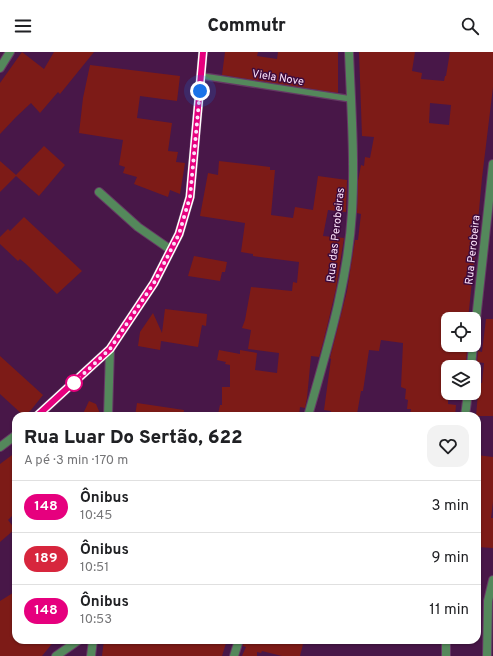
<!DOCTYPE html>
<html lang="pt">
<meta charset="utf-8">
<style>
body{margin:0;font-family:Overpass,sans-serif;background:#f2f2f2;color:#202124;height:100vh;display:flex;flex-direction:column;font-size:15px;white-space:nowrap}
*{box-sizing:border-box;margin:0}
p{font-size:13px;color:#757577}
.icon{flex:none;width:22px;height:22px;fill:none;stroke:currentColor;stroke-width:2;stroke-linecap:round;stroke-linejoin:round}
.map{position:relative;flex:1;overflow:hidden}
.panel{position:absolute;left:12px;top:360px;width:469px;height:232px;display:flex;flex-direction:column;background:#fff;border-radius:12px;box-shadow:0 1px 3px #0004}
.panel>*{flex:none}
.badge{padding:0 8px;border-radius:13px;font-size:14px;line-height:26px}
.buttons{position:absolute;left:441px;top:260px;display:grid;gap:8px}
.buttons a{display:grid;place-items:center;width:40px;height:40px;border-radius:8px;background:#fff;box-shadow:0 1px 3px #0004;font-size:20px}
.you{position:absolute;width:20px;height:20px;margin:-10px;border:3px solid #fff;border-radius:50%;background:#1a73e8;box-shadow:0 0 0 6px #1a73e833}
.map>.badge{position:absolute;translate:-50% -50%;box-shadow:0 0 0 2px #fff}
.round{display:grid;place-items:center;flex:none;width:42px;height:42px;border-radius:12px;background:#f2f2f2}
.headline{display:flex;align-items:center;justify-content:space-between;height:68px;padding:0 12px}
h1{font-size:19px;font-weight:800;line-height:30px}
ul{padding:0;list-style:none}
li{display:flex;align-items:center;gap:12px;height:52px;padding:0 12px;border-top:1px solid #e0e0e0}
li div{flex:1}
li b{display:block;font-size:15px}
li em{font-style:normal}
li .badge{min-width:44px;font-weight:700;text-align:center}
header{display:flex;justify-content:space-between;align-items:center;height:52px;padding:0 12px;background:#fff;font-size:18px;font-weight:800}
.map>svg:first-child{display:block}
</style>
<header><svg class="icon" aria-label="menu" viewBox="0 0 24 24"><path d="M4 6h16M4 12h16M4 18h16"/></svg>Commutr<svg class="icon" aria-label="search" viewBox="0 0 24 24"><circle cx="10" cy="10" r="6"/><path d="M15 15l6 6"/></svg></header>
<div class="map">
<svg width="493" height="604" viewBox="0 0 493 604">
<rect width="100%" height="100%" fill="#481748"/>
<path fill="#7d1b17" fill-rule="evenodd" d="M22 0 44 17 54 0H94L60 42 58 40 40 61 31 51 16 65 0 82V31Z
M225 0H258L257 4 277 7 278 0H338V41L222 23Z
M359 0H415L412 19 422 21 421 27 444 29 445 24H446L450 0H493V35L482 126 475 201 468 267H448V293H452L451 296 467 298 466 309 462 310 461 315H448V352L456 353 455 364H410L411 357H407L408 348 405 347 406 337 401 335 403 291 381 288 379 299 369 298 363 339H361L357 362 349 361V363L331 361V359L324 358 331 307 330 306 347 239 355 188H358L361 162 357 161 358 129 361 113 364 114 365 105 370 106 374 85 362 84ZM430 51 451 53 449 73 429 71Z
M90 13 180 24 177 49 140 44 137 66 172 71 168 99 178 100 176 110 185 111 180 142 170 138 168 145 134 132 137 125 123 121 125 115 119 113 123 88 79 81 83 46Z
M44 94 65 113 39 144 16 124 0 140V109L16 123Z
M219 109 270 115V118H275L271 163 293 166 295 155 313 158 318 124 347 128 346 160 328 158 323 184 344 186 336 237 324 287 319 305 311 304 307 346 305 356 300 355 299 364H231L218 362 220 353H222V335H230V313L225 312 226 310 217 308 219 298 240 302V298L257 301 255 318 277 321 279 301 248 297 251 278 242 276 245 268 251 235 292 239 293 230 297 231 299 210 253 204V202L241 200 245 171 200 164 208 121 218 123Z
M24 165 82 219 57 242 26 212 20 207 18 209 0 192V185L8 177 10 179Z
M194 204 227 210 225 220H222L220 229 188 224Z
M165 257 207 262 206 274 202 273 198 295 161 289 160 298 138 294 140 280 153 261 162 281Z
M486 267H493V364H476L479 331H482L484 311 477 310 478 299 482 300Z
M0 304 43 343 31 358 24 364 0 342Z
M89 349 96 352 101 364H82Z
M137 351 184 358 183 364H135Z
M16 400V460L8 468 15 477 0 490V412Z
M477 403 493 405V450L491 466H493V496L477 495Z
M16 539V588H55L42 604H0V549Z
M104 588H227L222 604H102Z
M244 588H304L300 604H282L262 599 261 601 257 600V604H242L246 595 243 594Z"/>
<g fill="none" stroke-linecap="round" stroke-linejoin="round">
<defs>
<path id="service" d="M202 24 351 47"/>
<path id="minor" d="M0 16 10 0
M99 140 138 175 171 198
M474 286 493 112
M471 315 473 293
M37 364 110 297 154 231 179 182 190 145 203 0
M108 364 110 297
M308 364C327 297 348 230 352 160 355 107 351 53 349 0
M465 364 468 341
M0 395 16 383
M56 604 79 588
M91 604 93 588
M234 604 239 588
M446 604V588
M487 604 488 549 493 528"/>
</defs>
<use href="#service" stroke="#653864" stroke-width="8"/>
<use href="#minor" stroke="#653864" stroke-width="10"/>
<use href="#service" stroke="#54885b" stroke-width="5.5"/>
<use href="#minor" stroke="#54885b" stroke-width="8"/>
</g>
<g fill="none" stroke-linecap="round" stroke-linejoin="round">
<defs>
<path id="line" d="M37 364 110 297 154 231 179 182 190 145 203 0"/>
</defs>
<use href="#line" stroke="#fff" stroke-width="9"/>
<use href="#line" stroke="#e6007e" stroke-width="6"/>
<path stroke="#fce3fa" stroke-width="4" stroke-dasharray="0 7.2" d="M74 331 110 297 154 231 179 182 190 145 200 39"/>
</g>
<circle fill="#fff" stroke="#e6007e" stroke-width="2" cx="74" cy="331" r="8"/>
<g text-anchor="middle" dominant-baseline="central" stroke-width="3" stroke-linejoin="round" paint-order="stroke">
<g font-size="11" fill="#fce3fa" stroke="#3d0b3d">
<text transform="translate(278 26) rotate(9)">Viela Nove</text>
<text transform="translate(336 183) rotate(-84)">Rua das Perobeiras</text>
<text transform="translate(473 198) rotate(-84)">Rua Perobeira</text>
</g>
</g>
</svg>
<div class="buttons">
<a><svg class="icon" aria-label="locate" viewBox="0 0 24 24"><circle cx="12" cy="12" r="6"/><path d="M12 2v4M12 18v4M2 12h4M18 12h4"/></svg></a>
<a><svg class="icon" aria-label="layers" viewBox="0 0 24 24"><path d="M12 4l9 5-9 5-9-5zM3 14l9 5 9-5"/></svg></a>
</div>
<div class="you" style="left:200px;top:39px"></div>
<section class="panel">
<div class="headline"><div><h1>Rua Luar Do Sertão, 622</h1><p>A pé · 3 min · 170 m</p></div><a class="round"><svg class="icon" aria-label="heart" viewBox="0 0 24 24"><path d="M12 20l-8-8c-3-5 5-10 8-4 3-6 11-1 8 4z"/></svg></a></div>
<ul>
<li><span class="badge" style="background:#e6007e;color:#fff">148</span><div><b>Ônibus</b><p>10:45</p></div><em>3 min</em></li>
<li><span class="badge" style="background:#d7263d;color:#fff">189</span><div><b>Ônibus</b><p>10:51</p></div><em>9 min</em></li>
<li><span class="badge" style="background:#e6007e;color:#fff">148</span><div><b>Ônibus</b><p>10:53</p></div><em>11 min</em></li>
</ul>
</section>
</div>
